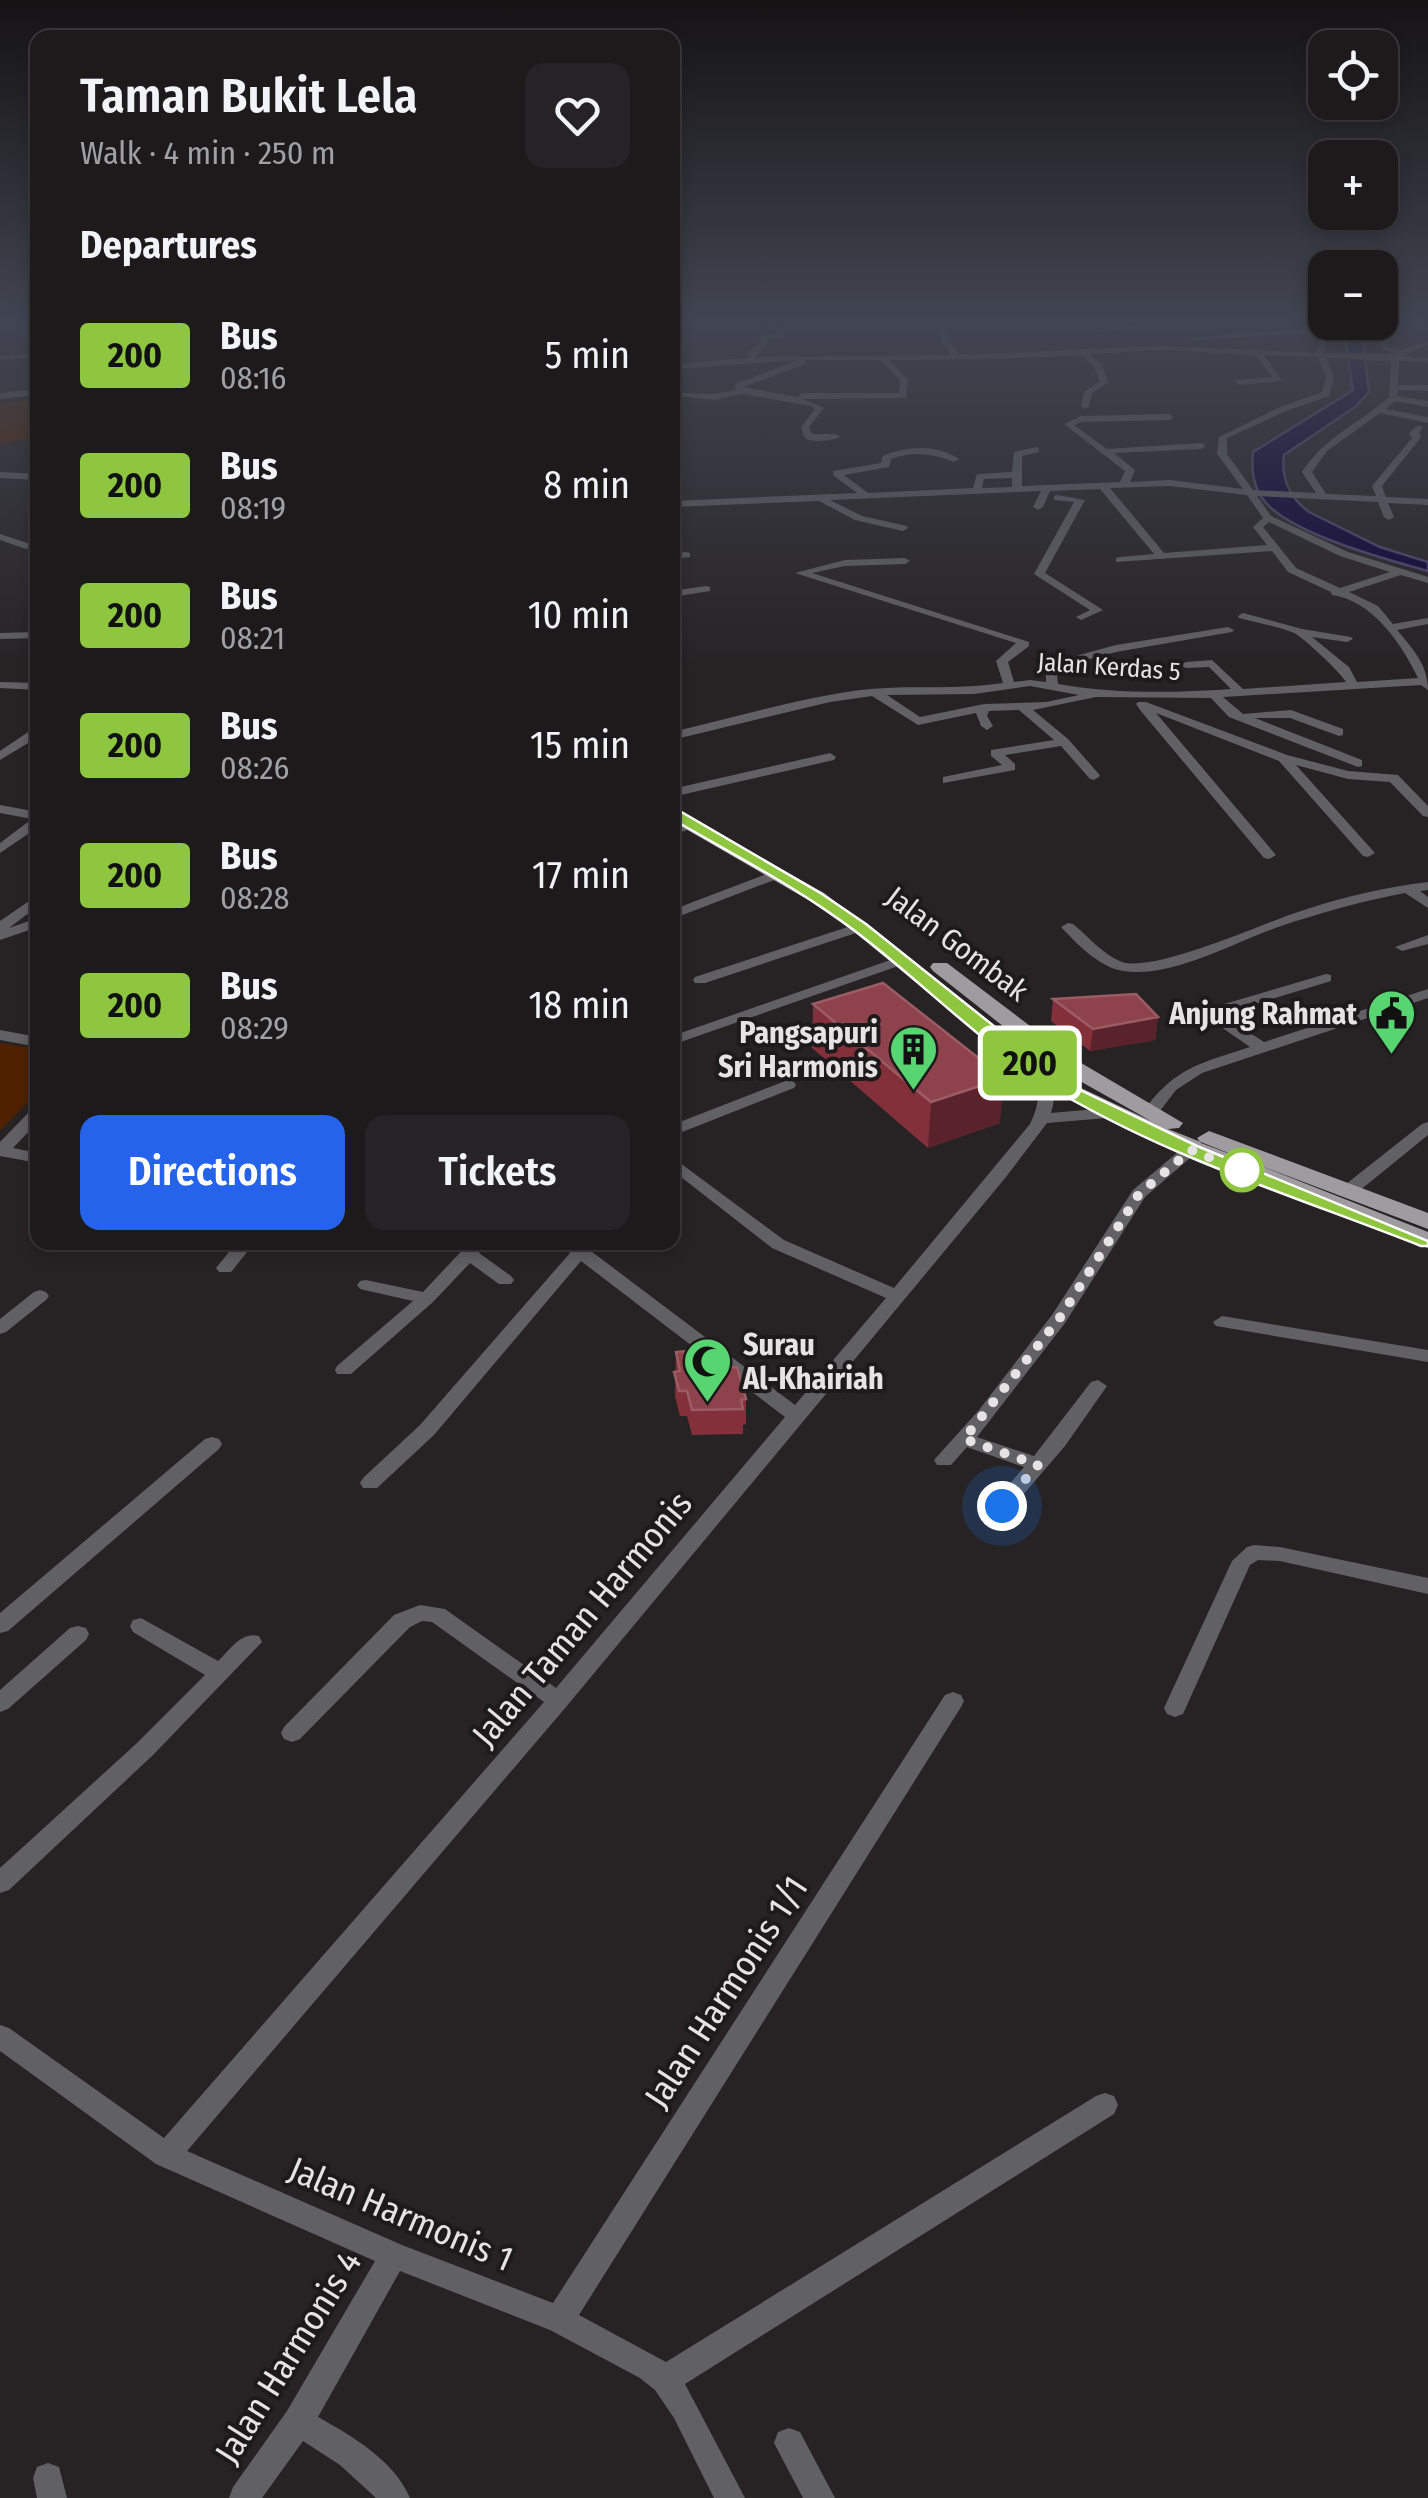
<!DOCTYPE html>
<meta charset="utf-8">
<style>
body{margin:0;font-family:"Fira Sans Condensed",sans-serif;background:#252325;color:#f1f3f6;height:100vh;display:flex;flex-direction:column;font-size:38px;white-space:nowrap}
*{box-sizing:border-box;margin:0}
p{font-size:32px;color:#a0a1a3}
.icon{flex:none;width:55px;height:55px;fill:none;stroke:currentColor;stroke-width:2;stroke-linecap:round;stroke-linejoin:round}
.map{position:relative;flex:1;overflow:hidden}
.drawer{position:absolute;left:30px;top:30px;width:650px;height:1220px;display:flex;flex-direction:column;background:#1d1a1c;border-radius:20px;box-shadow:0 5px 15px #0003,0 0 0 2px #3b383b}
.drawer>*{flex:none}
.badge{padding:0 20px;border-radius:8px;font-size:35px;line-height:65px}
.fabs{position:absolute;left:1308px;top:30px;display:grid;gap:20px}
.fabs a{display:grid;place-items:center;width:90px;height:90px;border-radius:20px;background:#1d1a1c;box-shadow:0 5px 15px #0003,0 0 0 2px #3b383b;font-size:50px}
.you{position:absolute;width:50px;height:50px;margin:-25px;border:8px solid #fff;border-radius:50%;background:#1a73e8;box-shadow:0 0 0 15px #1a73e833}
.map>.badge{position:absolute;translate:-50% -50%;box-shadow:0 0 0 5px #fff}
h2{padding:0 50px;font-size:38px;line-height:90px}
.round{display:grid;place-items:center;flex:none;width:105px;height:105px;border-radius:20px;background:#252325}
.head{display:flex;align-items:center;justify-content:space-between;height:170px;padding:0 50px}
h1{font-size:48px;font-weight:600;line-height:75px}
.cta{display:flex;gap:20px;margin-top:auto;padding:20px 50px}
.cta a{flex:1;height:115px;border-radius:20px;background:#2563eb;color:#fff;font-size:40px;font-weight:600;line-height:115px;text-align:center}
.cta a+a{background:#252325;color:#f1f3f6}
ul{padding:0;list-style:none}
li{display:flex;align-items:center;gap:30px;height:130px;padding:0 50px}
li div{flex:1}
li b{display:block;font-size:38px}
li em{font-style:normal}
li .badge{min-width:110px;font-weight:700;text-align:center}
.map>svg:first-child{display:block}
</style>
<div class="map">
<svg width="1428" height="2498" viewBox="0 0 1428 2498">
<rect width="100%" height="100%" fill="#272325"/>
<path fill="#4f2100" d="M37 399V437L0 444V403Z
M0 1043 38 1049 37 1093 0 1131Z"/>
<path fill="#0d0138" stroke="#4e456c" stroke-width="2.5" d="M1338 323H1351L1360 332 1363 343 1369 392 1355 407 1284 455C1281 478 1290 498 1309 512L1380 547 1428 562V571C1388 560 1286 533 1262 498 1253 485 1251 467 1253 452L1353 390 1345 336Z"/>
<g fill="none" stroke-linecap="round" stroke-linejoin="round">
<path fill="#616062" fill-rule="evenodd" d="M758 317H767L785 331 781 338 766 340 768 343 755 357 951 355 942 342 933 317H941L950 342 959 355 1161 346 1316 353 1321 337 1317 333 1193 340 1189 338 1312 328 1302 317C1316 317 1323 330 1329 337L1324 353 1394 354 1383 350 1377 335 1362 322H1371L1383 332 1389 347 1400 351 1428 340V345L1402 356 1428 358V362L1399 361 1398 385H1428V391L1398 390 1397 396 1428 401V407L1395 401 1386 409 1428 417V423L1380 413 1327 451 1312 472 1326 494 1376 496 1372 486 1412 438 1409 433 1417 426H1423L1419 434 1422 436 1382 486 1386 497 1428 499V505L1388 503 1394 517 1389 520 1384 517 1378 502 1257 496 1271 516 1348 552 1428 577V583L1401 575 1349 592 1378 606 1393 624 1428 618V624L1397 630C1413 649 1428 665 1428 690L1421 685 1223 697 1243 714 1291 710 1343 729V735L1339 736 1290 718H1255L1362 760V766L1358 767 1229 717 1211 698 1096 697 1033 710 1068 739 1098 773 1100 776 1094 780 1090 779 1061 746 1005 755 1015 764V770L943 783V777L1002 765 991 756V750L1054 740 1019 710 989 711 987 716 993 726 987 730 981 726 976 713 918 725 872 696 830 702 672 740V732C738 717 804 696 870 689 915 685 959 690 1003 683L996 661 1016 643 795 573 845 560 905 558 910 561 905 564 845 566 812 573 1029 642V646L1008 662 1014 682 1030 680 1046 682V664L1116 645 1228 627 1234 630 1232 632 1116 652 1056 668 1058 684C1115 694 1173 693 1231 689L1209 667 1186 668 1180 665 1186 662 1212 660 1243 689 1346 682C1341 673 1303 637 1294 633 1277 626 1257 623 1239 618L1238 616 1243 613 1302 629 1351 637 1353 639 1347 642 1312 637 1349 667 1357 682 1418 678C1401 643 1373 601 1332 595L1331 592 1288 572 1272 551 1116 562V558L1120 557 1154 554 1100 489 1050 491 1043 507 1038 510 1033 507 1041 491 830 500 862 516 907 526 908 528 903 531 855 520 819 501 672 507V501L857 493 833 475V471L881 463 883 456C907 446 936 444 959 459L954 462C932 453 913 451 891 459L889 467 844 475 868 493 973 488 977 474 1012 472 1014 452 1036 447 1039 448V452L1022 456V486L1120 482 1125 471 1064 424 1081 416 1169 414 1173 417 1169 420 1082 422 1074 425 1107 449 1201 443 1206 446 1201 449 1114 453 1135 470 1130 482 1170 480 1243 489 1217 454 1219 437 1280 407 1322 392 1326 378 1318 357 1264 355 1282 381 1238 385 1235 380 1273 377 1255 355 1161 350 1090 354 1101 364 1109 382 1092 393 1089 406 1085 409 1081 406 1084 392 1100 381 1093 365 1081 355 994 359 890 360 908 380 906 398 803 399 824 408 809 427 812 434H836L840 437C834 440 814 443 807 439 804 438 802 430 801 427L815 409 811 406 742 394 714 400 679 396 683 393 714 394 736 390 735 384 799 360 672 369V364L747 358 749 351 760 343 758 337 777 332ZM1326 358 1391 361 1389 397C1359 424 1324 437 1302 472L1316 493 1253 490 1227 454V438L1286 411 1329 396 1334 378ZM805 360H881L900 380 899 393H801L798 397 743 387 805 364ZM1012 478V487L982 488 984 479ZM1170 486 1247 495 1263 518 1253 527 1267 545 1164 553 1110 488ZM1269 522 1340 556 1390 572 1340 588 1296 568 1263 527ZM1030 686 1079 695 1046 702 984 704 920 717 887 695 974 694Z
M819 317H853L854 318 850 320Z
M1131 317H1140L1150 327 1096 332 1092 330 1139 325Z
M1211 317H1232L1209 322 1217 329 1213 331 1198 321Z
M38 353V357L0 360V356Z
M38 389V395L0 399V393Z
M0 472 38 474V480L0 478Z
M1057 495 1085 500 1045 573 1103 610 1081 620 1076 617 1090 610 1034 574 1074 502 1054 500V496Z
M0 534 30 544 31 546 26 549 0 540Z
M686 552 690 553V557L672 559V553Z
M706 586 710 587V591L672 597V591Z
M38 632V638L0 639V633Z
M0 682 38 683V690L0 688Z
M1138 702H1146L1287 755 1348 771 1398 775 1428 806V817L1423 816 1390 782 1348 779 1296 765 1375 853 1368 857 1363 856 1279 761 1156 713 1276 855 1269 859 1264 858 1140 710 1136 704Z
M34 728H38V737L0 760V751Z
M830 753 836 757 834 760 672 797V789Z
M0 805 38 812V827L0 853V843L32 819 0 813Z
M691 820 698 824 696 827 672 835V826Z
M777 870 784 874 782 877 672 919V910Z
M1428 882V890L1420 891 1428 897V908L1405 893C1362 901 1320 913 1278 927 1235 942 1169 979 1123 971 1099 967 1077 944 1061 927L1068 923 1073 924C1088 936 1103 955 1122 962 1157 973 1267 921 1307 909 1347 896 1387 887 1428 882Z
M38 895V906L9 928 38 918V927L0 940V921Z
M860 923 865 924V930L705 983H695L693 980 695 977Z
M1428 935V944L1402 951 1395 947Z
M902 956 909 960 907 963 672 1045V1036Z
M1326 974 1331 975V981L1225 1013 1224 1016 1264 1042 1428 989V998L1202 1073 1176 1090 1156 1116H1144L1142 1113C1175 1067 1199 1064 1250 1047L1211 1020 1208 1017 1214 1007Z
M0 1030 38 1037V1047L0 1040Z
M1037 1065 1043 1067C1053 1083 1057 1094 1051 1113L1107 1108 1115 1113 1107 1118 1047 1123 1006 1177 566 1707 187 2151 402 2245 553 2303 945 1695 953 1692 961 1695 964 1701 961 1707 579 2315 666 2362 1096 2096 1105 2093 1114 2096 1118 2105 1114 2114 685 2384 745 2498H714L674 2418 655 2390 640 2378 550 2330 400 2271 318 2417C352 2436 394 2460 410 2498H376L340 2465 303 2441 262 2498H229L233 2487 287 2411 375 2261 156 2164 0 2051V2025L9 2028 164 2138 544 1702 432 1622 422 1621 410 1627 300 1739 292 1742 284 1739 281 1733 284 1727 394 1615 420 1605 445 1609 556 1688 785 1417 581 1261 434 1435 377 1488H363L360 1483 363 1478 420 1425 570 1253 559 1242H579L795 1405 886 1298 772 1248 672 1170V1157L784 1240 894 1288 1030 1124C1040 1103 1041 1090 1029 1070Z
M788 1080 794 1082 796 1085 794 1088 672 1136V1125Z
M38 1107V1122L13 1148 38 1153V1163L0 1156V1142L32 1109Z
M1428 1122V1135L1353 1196H1341L1339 1192 1341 1188 1422 1124Z
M1191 1144 1199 1149 1197 1152 1145 1197 1065 1323 977 1437 1034 1456 1091 1382 1098 1380 1107 1386 1065 1446 1009 1511H995L992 1506 995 1501 1024 1467 967 1447 951 1465H937L934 1460 979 1410 1052 1315 1133 1190 1185 1146Z
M237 1242H255L231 1272H219L216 1268Z
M470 1242H488L479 1253 511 1276 514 1280 511 1284H499L470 1263 433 1302 351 1374H337L335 1370 337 1366 413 1301 360 1289 357 1285 360 1281 366 1280 423 1292Z
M40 1290 46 1292 49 1296 46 1300 6 1332 0 1334V1319L34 1292Z
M1222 1316 1428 1350V1362L1216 1326 1213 1322Z
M212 1437 219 1439 222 1444 219 1449 8 1631 0 1633V1613L205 1439Z
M1254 1545 1280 1547 1428 1578V1594L1280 1561 1258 1560 1250 1565 1183 1714 1175 1717 1167 1714 1164 1708 1232 1561 1247 1547Z
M141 1618 218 1661C230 1650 241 1631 259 1636L262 1642 153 1755 9 1890 0 1893V1868L137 1743 205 1675 133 1632 130 1626 133 1620Z
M78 1626 86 1628 89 1634 86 1640 8 1709 0 1712V1690L70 1628Z
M789 2428 800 2432 835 2498H803L774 2443 778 2432Z
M48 2463 59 2467 67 2498H37L33 2478 37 2467Z"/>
<path fill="#9e9c9f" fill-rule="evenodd" d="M672 808 824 893 1045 1065 1079 1087 1151 1121 1055 1067 933 971 930 967 933 963H947L1071 1057 1183 1123 1179 1128 1168 1129 1428 1232V1248L1183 1154 1063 1097 1029 1075 853 931 810 901 672 821Z
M1209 1131 1428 1213V1229L1201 1143 1197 1138Z"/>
</g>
<path fill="#83303a" d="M1053 999 1158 1017 1155 1040 1090 1051 1051 1021Z
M813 1004 1000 1123 928 1148 812 1048Z
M676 1352 720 1368 746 1399V1424L743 1425V1434L692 1435 687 1416H680L675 1396Z"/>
<path fill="#5a222a" d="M1158 1017 1155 1040 1090 1051 1093 1029Z
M1004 1078 1000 1123 928 1148 931 1102Z"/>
<path fill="#8e434c" stroke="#9c5c64" stroke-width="2.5" d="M883 983 1004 1078 931 1102 813 1004Z
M1136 994 1158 1017 1093 1029 1053 999Z
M715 1348 720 1368 737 1367 746 1399 741 1400 743 1409 692 1410 687 1391H679L674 1372 680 1371 676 1352Z"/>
<linearGradient id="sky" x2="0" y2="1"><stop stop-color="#151314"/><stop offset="0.48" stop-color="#414551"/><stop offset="1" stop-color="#414551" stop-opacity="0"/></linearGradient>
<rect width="1428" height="667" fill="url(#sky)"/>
<path fill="#8ec63f" stroke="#fff" stroke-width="2.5" d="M667 810H678L822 894 866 924 1044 1066 1078 1089 1197 1146 1428 1241V1246H1421C1302 1199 1175 1160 1064 1095 988 1051 925 984 855 931 797 887 730 853 667 816Z"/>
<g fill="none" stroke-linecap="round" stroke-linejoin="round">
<path stroke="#e6e3e4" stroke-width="10" stroke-dasharray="0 18" d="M1002 1506 1038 1465 964 1439 1059 1319 1139 1194 1191 1150 1256 1176 1242 1170"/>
</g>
<defs>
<symbol id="civic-pin" viewBox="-11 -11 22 30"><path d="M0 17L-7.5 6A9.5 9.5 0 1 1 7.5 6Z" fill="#57d570" stroke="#1d1a1c"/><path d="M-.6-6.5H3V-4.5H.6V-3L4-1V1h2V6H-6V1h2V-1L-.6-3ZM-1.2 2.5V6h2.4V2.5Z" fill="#111"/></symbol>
<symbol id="building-pin" viewBox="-11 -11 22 30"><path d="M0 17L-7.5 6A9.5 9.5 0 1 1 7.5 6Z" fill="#57d570" stroke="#1d1a1c"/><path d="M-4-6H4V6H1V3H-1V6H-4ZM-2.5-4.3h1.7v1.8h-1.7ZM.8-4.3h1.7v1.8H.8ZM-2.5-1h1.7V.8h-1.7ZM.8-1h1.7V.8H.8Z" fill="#111"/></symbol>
<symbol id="mosque-pin" viewBox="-11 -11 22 30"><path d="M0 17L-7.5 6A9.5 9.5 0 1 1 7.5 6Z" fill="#57d570" stroke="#1d1a1c"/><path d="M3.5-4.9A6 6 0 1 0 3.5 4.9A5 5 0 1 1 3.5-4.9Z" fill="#111"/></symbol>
</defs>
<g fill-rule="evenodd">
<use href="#civic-pin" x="1364" y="986" width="55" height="75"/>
<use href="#building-pin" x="886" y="1022" width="55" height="75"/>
<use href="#mosque-pin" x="680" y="1334" width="55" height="75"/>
</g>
<circle fill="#fff" stroke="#8ec63f" stroke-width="5" cx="1242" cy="1170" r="20"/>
<g text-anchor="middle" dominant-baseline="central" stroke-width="8" stroke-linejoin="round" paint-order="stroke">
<g font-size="25" fill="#e6e3e4" stroke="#1d1a1c">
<text transform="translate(1109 667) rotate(4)">Jalan Kerdas 5</text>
</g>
<g font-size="30" fill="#e6e3e4" stroke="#1d1a1c">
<text transform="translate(957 944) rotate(37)">Jalan Gombak</text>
</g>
<g font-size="30" font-weight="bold" fill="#e6e3e4" stroke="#1d1a1c" text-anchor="end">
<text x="1357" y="1014">Anjung Rahmat</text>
<text x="878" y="1033">Pangsapuri<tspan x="878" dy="34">Sri Harmonis</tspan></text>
<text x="743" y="1345" text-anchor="start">Surau<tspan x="743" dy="34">Al-Khairiah</tspan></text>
</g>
<g font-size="35" fill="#e6e3e4" stroke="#1d1a1c">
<text transform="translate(582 1619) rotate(-50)">Jalan Taman Harmonis</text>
<text transform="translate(726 1992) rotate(-57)">Jalan Harmonis 1/1</text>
<text transform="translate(401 2214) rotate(23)">Jalan Harmonis 1</text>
<text transform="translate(288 2357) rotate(-58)">Jalan Harmonis 4</text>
</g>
</g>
</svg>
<div class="fabs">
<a><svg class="icon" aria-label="locate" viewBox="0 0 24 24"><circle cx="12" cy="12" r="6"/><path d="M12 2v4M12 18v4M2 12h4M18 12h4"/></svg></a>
<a>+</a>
<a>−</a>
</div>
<div class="you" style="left:1002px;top:1506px"></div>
<b class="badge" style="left:1030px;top:1063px;background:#8ec63f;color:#111">200</b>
<section class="drawer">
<div class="head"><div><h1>Taman Bukit Lela</h1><p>Walk · 4 min · 250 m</p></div><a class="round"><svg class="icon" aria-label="heart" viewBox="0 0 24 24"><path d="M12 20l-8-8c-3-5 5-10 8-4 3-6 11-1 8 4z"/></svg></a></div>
<h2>Departures</h2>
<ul>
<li><span class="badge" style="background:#8ec63f;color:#111">200</span><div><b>Bus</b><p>08:16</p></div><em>5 min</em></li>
<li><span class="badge" style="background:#8ec63f;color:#111">200</span><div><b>Bus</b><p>08:19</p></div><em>8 min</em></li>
<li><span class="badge" style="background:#8ec63f;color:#111">200</span><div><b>Bus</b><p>08:21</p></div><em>10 min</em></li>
<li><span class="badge" style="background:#8ec63f;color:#111">200</span><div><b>Bus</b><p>08:26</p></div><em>15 min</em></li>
<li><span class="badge" style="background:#8ec63f;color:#111">200</span><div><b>Bus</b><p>08:28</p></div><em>17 min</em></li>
<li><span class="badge" style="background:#8ec63f;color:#111">200</span><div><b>Bus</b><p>08:29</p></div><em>18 min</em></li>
</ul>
<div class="cta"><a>Directions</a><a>Tickets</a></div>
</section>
</div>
